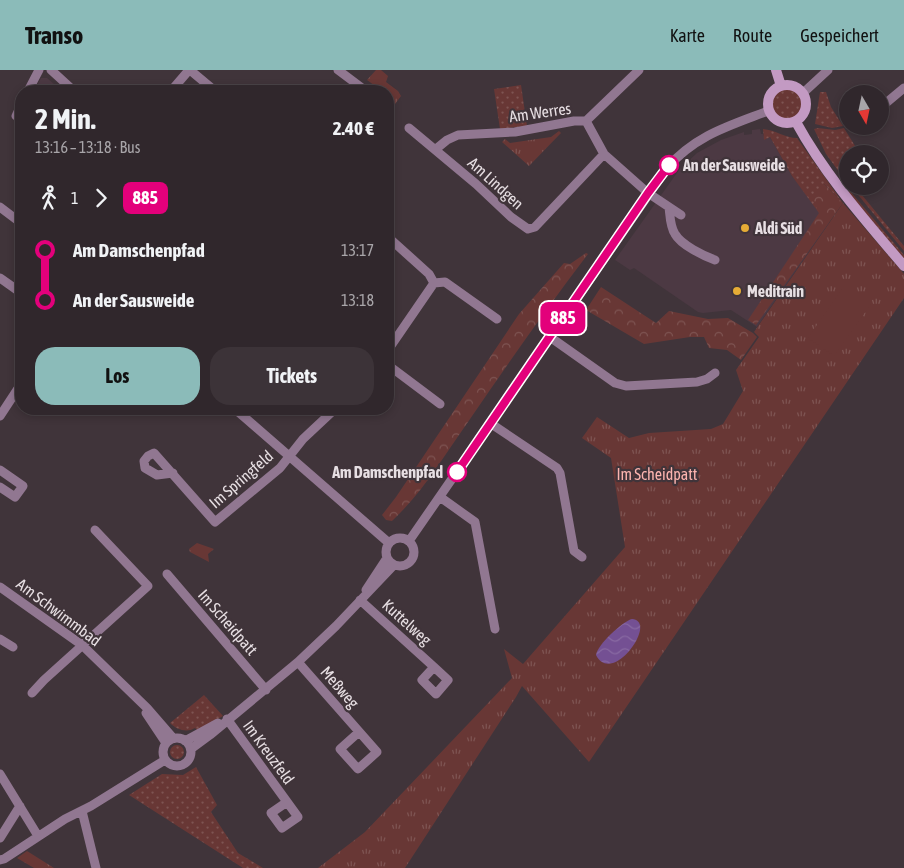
<!DOCTYPE html>
<html lang="de">
<meta charset="utf-8">
<style>
body{margin:0;font-family:"Asap Condensed",sans-serif;background:#3c3338;color:#f1f3f6;height:100vh;display:flex;flex-direction:column;font-size:19px;white-space:nowrap}
*{box-sizing:border-box;margin:0}
p{font-size:16px;color:#a8a5a9}
.icon{flex:none;width:28px;height:28px;fill:none;stroke:currentColor;stroke-width:2;stroke-linecap:round;stroke-linejoin:round}
.map{position:relative;flex:1;overflow:hidden}
.side{position:absolute;left:15px;top:15px;width:379px;height:330px;display:flex;flex-direction:column;background:#30272c;border-radius:20px;box-shadow:0 2px 8px #0003,0 0 0 1px #4b4448}
.side>*{flex:none}
.badge{padding:0 10px;border-radius:8px;font-size:18px;line-height:32px}
.needle{width:32px;rotate:171deg}
.controls{position:absolute;left:839px;top:15px;display:grid;gap:10px}
.controls a{display:grid;place-items:center;width:50px;height:50px;border-radius:50%;background:#30272c;box-shadow:0 2px 8px #0003,0 0 0 1px #4b4448;font-size:25px}
.map>.badge{position:absolute;translate:-50% -50%;box-shadow:0 0 0 2px #fff}
.legs{display:flex;align-items:center;gap:8px;height:55px;padding:0 20px;font-size:16px}
.legs p{margin-inline-start:auto}
.overview{display:flex;align-items:center;justify-content:space-between;height:85px;padding:0 20px}
h1{font-size:28px;font-weight:700;line-height:38px}
.button{display:flex;gap:10px;margin-top:auto;padding:10px 20px}
.button a{flex:1;height:58px;border-radius:20px;background:#8bbbb9;color:#111;font-size:20px;font-weight:700;line-height:58px;text-align:center}
.button a+a{background:#3c3338;color:#f1f3f6}
ul{padding:0 20px;list-style:none}
li{display:flex;align-items:center;gap:18px;height:50px;font-size:19px}
li i{display:grid;place-items:center;width:8px;height:100%;margin:0 6px;background:currentColor}
li i::after{content:'';width:12px;height:12px;margin:-6px;border:4px solid;border-radius:50%;background:#30272c}
li p{margin-inline-start:auto}
li:first-child i{background:linear-gradient(#0000 50%,currentColor 0)}
li:last-child i{background:linear-gradient(currentColor 50%,#0000 0)}
header{display:flex;align-items:center;gap:30px;box-sizing:border-box;height:70px;padding:0 25px;background:#8bbbb9;color:#111}
header strong{font-size:24px}
nav{display:flex;gap:28px;margin-inline-start:auto;font-size:18px}
.map>svg:first-child{display:block}
</style>
<header>
<strong>Transo</strong>
<nav><a>Karte</a><a>Route</a><a>Gespeichert</a></nav>
</header>
<div class="map">
<svg width="904" height="798" viewBox="0 0 904 798">
<defs>
<pattern id="grass-dots" width="8" height="8" patternUnits="userSpaceOnUse" patternTransform="scale(1.25)"><rect width="8" height="8" fill="#683735"/><path d="M2 2h.1M6 6h.1" fill="none" stroke="#7e5452" stroke-width="1.8" stroke-linecap="round"/></pattern>
<pattern id="forest-crowns" width="20" height="18" patternUnits="userSpaceOnUse" patternTransform="scale(1.25)"><rect width="20" height="18" fill="#683735"/><path d="M2 6a3 3 0 1 1 6 0M12 15a3 3 0 1 1 6 0" fill="none" stroke="#7e5452"/></pattern>
<pattern id="park-tufts" width="24" height="20" patternUnits="userSpaceOnUse" patternTransform="scale(1.25)"><rect width="24" height="20" fill="#683735"/><path d="M3 7l-1-3M5 7V3M7 7l1-3M15 17l-1-3M17 17v-4M19 17l1-3" fill="none" stroke="#7e5452"/></pattern>
<pattern id="water-waves" width="16" height="10" patternUnits="userSpaceOnUse" patternTransform="scale(1.25)"><rect width="16" height="10" fill="#745093"/><path d="M0 5q4-4 8 0t8 0" fill="none" stroke="#8869a2"/></pattern>
</defs>
<rect width="100%" height="100%" fill="#40343a"/>
<path fill="#4c3943" d="M41 8H47L62 21H34Z
M760 59 761 64H763L765 69 770 67 792 106 829 153 757 257 731 240 703 243 698 242 634 198 630 200 615 190 679 100 697 83 721 70 744 62V65L752 64V60Z"/>
<path fill="url(#grass-dots)" d="M521 15 527 56 500 59 494 19Z
M772 34a15 15 0 1 1 30 0a15 15 0 1 1-30 0Z
M820 22H826L831 37 843 56 832 58 815 54Z
M818 58 835 60 844 58 860 84H848L847 107 842 106 826 84 814 59Z
M763 59C775 60 786 68 797 68L843 133 824 114 819 143 792 106 770 67 764 70Z
M857 119 904 176V181L855 121Z
M850 121 904 185V189L848 122Z
M204 625 223 646 198 661 195 658C187 663 177 660 170 653Z
M170 682a7 7 0 1 1 14 0a7 7 0 1 1-14 0Z
M196 697 217 735 211 742 238 783 263 798H243L129 725 162 704 183 705Z"/>
<path fill="url(#forest-crowns)" d="M824 114 843 133 756 255 748 250 819 143 812 128Z
M586 183 588 184C546 239 507 295 468 352 444 386 423 422 392 451L386 450 382 445 396 427 519 244 564 193 570 194Z
M601 217 656 253 669 241 708 249 728 248 753 263 757 267 741 290 727 280 709 278 704 267H690L644 274 586 240Z"/>
<path fill="url(#park-tufts)" d="M376 0H381L388 6 386 12 398 21 401 26 392 38 388 35V21H375L378 18 367 10Z
M559 61 561 63 529 96 502 72 505 69 510 73 551 67Z
M843 133 904 204V228L589 692 522 616 516 627 405 798H318L365 762 512 608 504 579 523 594 625 477 611 388 582 368 597 347 629 368 649 363 711 359 723 354 743 321 736 300 759 267 754 262Z
M197 473 214 479 208 484 209 492 190 482 189 479Z
M27 781 54 798H34L17 788Z"/>
<path fill="#683735" d="M844 216 871 234 834 286 808 268Z"/>
<path fill="url(#water-waves)" d="M632 549C659 551 612 617 596 585 597 575 623 551 632 549Z"/>
<g fill="none" stroke-linecap="round" stroke-linejoin="round">
<path stroke="#917791" stroke-width="9" d="M51 0 74 21
M190 0 215 21
M338 0 366 21
M28 21 39 0
M171 21 189 0
M803 23 828 0
M880 38 904 18
M16 46 21 35
M586 51 604 84 648 123 681 145
M586 51 639 0
M409 58 476 114 511 147 528 159 535 157 604 84
M436 79 447 70 458 65 515 62 574 51H586
M0 137 21 153
M669 137C670 145 670 157 675 164 681 175 704 186 715 190
M388 167 429 204 434 213 388 280
M0 208 17 220
M434 213 445 212 497 249
M550 267 615 313 626 316 697 312 707 309 715 303
M388 295 440 334
M235 339 389 473
M0 346 21 314
M490 353 557 398 560 403 574 481 582 487
M0 400 23 416 15 427 0 417
M173 403 157 405 145 398 144 391 148 386 154 383 215 452 280 398 303 369 335 339
M440 427 475 452 495 559
M386 482a14 14 0 1 1 28 0a14 14 0 1 1-28 0Z
M409 471 667 98C696 65 729 56 768 41
M167 504 266 620
M0 517 82 575 147 638 173 668
M366 520 387 488
M360 530 434 597 422 610 436 624 448 610 434 597
M0 569 13 577
M298 592 304 599 377 682 358 699 340 679 359 662
M32 623 44 610 148 516 95 460
M146 643 166 673
M227 649 298 747 282 758 271 743 287 732
M163 682a14 14 0 1 1 28 0a14 14 0 1 1-28 0Z
M185 671 218 653
M191 679 210 665 298 592 336 556 394 495
M0 704 38 766
M82 741 96 798
M0 768 20 736
M0 790 4 789 65 749 91 736 165 690"/>
<path stroke="#c39ac3" stroke-width="10" d="M776 0 781 16
M768 34a19 19 0 1 1 38 0a19 19 0 1 1-38 0Z
M796 52C825 105 865 150 904 196"/>
</g>
<g fill="none" stroke-linecap="round" stroke-linejoin="round">
<defs>
<path id="line-1" d="M457 402 648 123 669 95"/>
</defs>
<use href="#line-1" stroke="#fff" stroke-width="11"/>
<use href="#line-1" stroke="#e3007b" stroke-width="8"/>
</g>
<g fill="#fff" stroke="#e3007b" stroke-width="2.5">
<circle cx="669" cy="95" r="9"/>
<circle cx="457" cy="402" r="9"/>
</g>
<g fill="#e6ac36" stroke="#40343a" stroke-width="2">
<circle cx="745" cy="158" r="5"/>
<circle cx="737" cy="221" r="5"/>
</g>
<g text-anchor="middle" dominant-baseline="central" stroke-width="4.5" stroke-linejoin="round" paint-order="stroke">
<g font-size="16" fill="#e7dfe3" stroke="#40343a">
<text transform="translate(540 42) rotate(-8)">Am Werres</text>
<text transform="translate(496 113) rotate(42)">Am Lindgen</text>
<text transform="translate(241 409) rotate(-41)">Im Springfeld</text>
<text transform="translate(59 542) rotate(37)">Am Schwimmbad</text>
<text transform="translate(228 552) rotate(49)">Im Scheidpatt</text>
<text transform="translate(407 552) rotate(42)">Kuttelweg</text>
<text transform="translate(340 617) rotate(49)">Meßweg</text>
<text transform="translate(269 682) rotate(54)">Im Kreuzfeld</text>
</g>
<g font-size="16" font-weight="bold" fill="#e7dfe3" stroke="#40343a" text-anchor="start">
<text x="683" y="95">An der Sausweide</text>
<text x="443" y="402" text-anchor="end">Am Damschenpfad</text>
</g>
<g font-size="16" font-weight="bold" fill="#e7dfe3" stroke="#40343a" text-anchor="start">
<text x="755" y="158">Aldi Süd</text>
<text x="747" y="221">Meditrain</text>
</g>
<g font-size="16" fill="#fcb4af" stroke="#40343a">
<text x="657" y="404">Im Scheidpatt</text>
</g>
</g>
</svg>
<div class="controls">
<a><svg class="needle" viewBox="-14 -14 28 28"><path d="M0-13l5 13h-10z" fill="#e53935"/><path d="M0 13l5-13h-10z" fill="#a8a5a9"/></svg></a>
<a><svg class="icon" aria-label="locate" viewBox="0 0 24 24"><circle cx="12" cy="12" r="6"/><path d="M12 2v4M12 18v4M2 12h4M18 12h4"/></svg></a>
</div>
<b class="badge" style="left:563px;top:248px;background:#e3007b;color:#fff">885</b>
<section class="side">
<div class="overview"><div><h1>2 Min.</h1><p>13:16 – 13:18 · Bus</p></div><b>2.40 €</b></div>
<div class="legs"><svg class="icon" aria-label="walk" viewBox="0 0 24 24"><circle cx="13" cy="4" r="2"/><path d="M13 8l-2 6 4 7M11 14l-3 7M7 12l3-4h3l4 4"/></svg>1<svg class="icon" aria-label="forward" viewBox="0 0 24 24"><path d="M9 5l7 7-7 7"/></svg><b class="badge" style="background:#e3007b;color:#fff">885</b></div>
<ul>
<li><i style="color:#e3007b"></i><b>Am Damschenpfad</b><p>13:17</p></li>
<li><i style="color:#e3007b"></i><b>An der Sausweide</b><p>13:18</p></li>
</ul>
<div class="button"><a>Los</a><a>Tickets</a></div>
</section>
</div>
